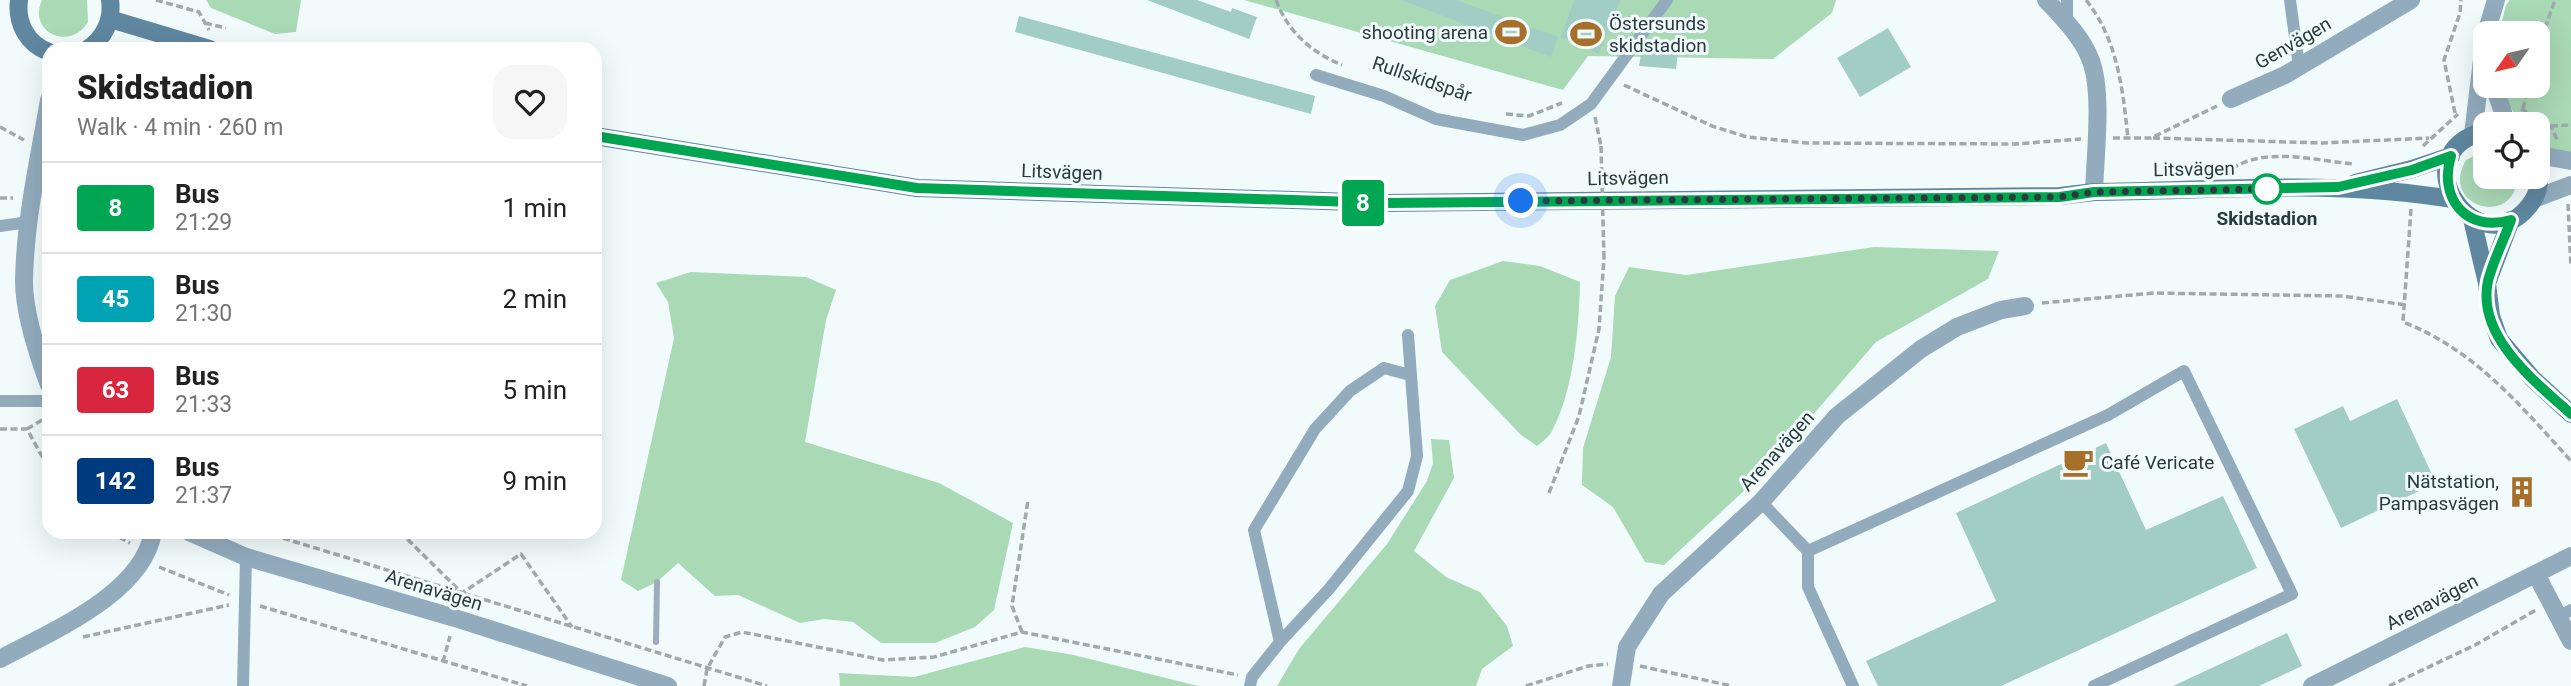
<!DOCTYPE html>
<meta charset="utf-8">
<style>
body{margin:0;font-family:Roboto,sans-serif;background:#f6f6f6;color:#222;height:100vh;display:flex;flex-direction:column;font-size:26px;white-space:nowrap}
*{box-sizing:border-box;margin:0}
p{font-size:23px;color:#767676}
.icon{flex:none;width:38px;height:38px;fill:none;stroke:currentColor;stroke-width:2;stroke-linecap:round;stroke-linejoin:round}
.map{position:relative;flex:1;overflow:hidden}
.panel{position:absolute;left:42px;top:42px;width:560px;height:497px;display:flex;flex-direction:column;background:#fff;border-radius:21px;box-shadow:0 7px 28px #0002}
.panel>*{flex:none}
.badge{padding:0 14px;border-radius:5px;font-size:24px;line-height:46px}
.needle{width:46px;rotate:236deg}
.controls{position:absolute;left:2473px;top:21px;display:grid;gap:14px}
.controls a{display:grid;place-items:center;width:77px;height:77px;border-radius:14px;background:#fff;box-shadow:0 7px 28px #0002;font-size:35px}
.you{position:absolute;width:35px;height:35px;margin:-18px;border:5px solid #fff;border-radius:50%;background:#1a73e8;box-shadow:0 0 0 10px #1a73e833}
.map>.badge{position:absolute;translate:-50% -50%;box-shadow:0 0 0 4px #fff}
.round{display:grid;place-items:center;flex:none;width:74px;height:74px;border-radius:21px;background:#f6f6f6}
.headline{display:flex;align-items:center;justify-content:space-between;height:119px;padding:0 35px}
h1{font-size:33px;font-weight:800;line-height:52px}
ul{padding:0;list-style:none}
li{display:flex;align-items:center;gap:21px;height:91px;padding:0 35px;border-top:2px solid #e0e0e0}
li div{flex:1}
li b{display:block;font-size:26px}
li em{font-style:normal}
li .badge{min-width:77px;font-weight:700;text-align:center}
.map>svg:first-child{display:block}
</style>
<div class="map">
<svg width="2571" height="686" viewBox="0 0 2571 686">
<rect width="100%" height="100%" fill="#f2fbfc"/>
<path fill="#aad9b6" d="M42 0H87L88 22C70 52 27 32 42 0Z
M206 0H301L296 32 275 34 211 8Z
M1244 0H1836L1832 13 1773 59 1588 56 1563 90Z
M2510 0H2571V158L2538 145V124H2522L2506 101 2502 86H2538V33H2499L2506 5Z
M2485 150V177H2517C2516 228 2438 208 2466 160Z
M1874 247 1999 251 1988 279 1876 342 1760 476 1664 565 1645 562 1613 507 1582 485 1583 448 1611 357 1615 296 1629 267 1686 275Z
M1503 261 1540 266 1580 282C1579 327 1574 390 1552 431 1549 437 1542 442 1537 446L1521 435 1442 352 1435 306 1450 280Z
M691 272 806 277 836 290 826 320 805 442 939 483 1013 523 994 610 975 627 935 643H881L853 622 825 619 800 623 738 595 715 596 678 563 657 582 638 591 621 580 674 338 668 302 656 283Z
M1431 439 1449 440 1454 478 1414 551 1446 577 1480 592 1507 626 1513 646 1482 669 1476 686H1277L1299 649 1387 544 1427 481 1433 463Z
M1025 647 1074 655 1198 686H840L839 673 914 677Z"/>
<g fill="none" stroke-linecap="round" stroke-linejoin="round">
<path stroke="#9facbd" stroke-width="6" d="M656 642 657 582"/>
</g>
<path fill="#a2cdc4" d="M1147 0H1197L1231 12 1232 8 1257 17 1249 39Z
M1401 0H1456L1558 37 1551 57Z
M1574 0H1620L1599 54 1561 37Z
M1019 16 1315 96 1311 114 1015 32Z
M1888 28 1911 67 1860 97 1837 58Z
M1642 49 1678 52 1676 69 1639 66Z
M2397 399 2436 483 2341 528 2294 429 2343 406 2350 421Z
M2106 443 2146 530 2223 496 2257 568 2001 686H1878L1866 661 1996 601 1956 513Z
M2287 633 2302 666 2259 686H2173Z"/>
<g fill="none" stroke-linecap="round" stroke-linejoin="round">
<path stroke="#9eaaac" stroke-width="3.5" stroke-dasharray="7 3.5" stroke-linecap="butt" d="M156 0 199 12 209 30
M1276 0C1288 32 1311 52 1342 65
M2086 0C2118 40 2123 91 2128 139
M205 23 226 28
M2538 48 2555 0
M1624 85 1712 126 1747 137 1807 143 2015 144 2081 139
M2521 109 2551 126 2558 142
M2523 109 2528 86
M2455 113 2444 60 2460 13 2461 0
M1506 114 1529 116 1562 103
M1595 117 1601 146
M2551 126 2571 125
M0 127 24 140
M2113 138H2151L2217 106
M2153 138 2323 143 2429 138
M2423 146 2458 114
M2232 169C2264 146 2318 161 2354 164
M0 198H13
M2568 204 2571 267
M2411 209 2403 322C2475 350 2521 406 2571 461
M49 227 46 283 49 305
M2042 303 2154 293 2343 296 2406 305
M0 429H27L49 469
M27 429 47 417
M1549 493 1579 416 1599 329 1604 258
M110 532 130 543
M263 532 767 686
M400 532 462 593 521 554 572 627
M159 567 229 595
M260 606 527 686
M1022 632 1012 606 1028 500
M83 637 229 605
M443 662 450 636
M1640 666 1732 686
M704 686 707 669 725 637 742 632 883 660 934 657 1022 632 1238 675
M1526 686 1588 666 1608 664
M2389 686 2475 645 2536 610"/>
<path stroke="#92acbe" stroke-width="12" d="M2290 0 2299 67
M2067 22V0
M1316 75 1384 96 1436 119 1523 135 1560 125 1591 104 1667 0
M0 226 29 222
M0 401H49
M1761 502 1808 551 2108 415 2184 371 2292 594 2094 686
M1808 551V587L1853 686
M2558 617 2571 610
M1280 642 1254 530 1315 429 1350 391 1384 368 1410 375
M243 686 246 557
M1250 686 1252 677 1280 642 1329 589 1408 491 1417 456 1408 335"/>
<path stroke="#92acbe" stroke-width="18" d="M2046 0C2062 17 2083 38 2091 61 2103 93 2095 157 2094 192
M2231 99 2285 75 2411 0
M49 100C39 159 25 220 24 281 24 314 37 353 49 385
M189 532 246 557 455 618 668 686
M2536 574 2571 641
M0 659C50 632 143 594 153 532
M1621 686 1627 647 1661 594 1761 502 1837 416 1921 349 1957 327 2001 310 2025 306
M2312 686 2571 556"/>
<path stroke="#92acbe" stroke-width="18" d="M2486 33 2496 0
M2494 86 2507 124
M2473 134 2485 35
M2538 155 2571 161
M2534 199 2571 185"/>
<path stroke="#6087a0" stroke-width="18" d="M19 0C16 23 27 44 49 52
M110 19 210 49
M88 49C104 38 113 20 110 0
M2485 131C2397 154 2479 269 2529 206 2539 194 2541 181 2538 166
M595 136 917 188 1384 203 2060 196 2094 192C2213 191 2333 179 2451 199
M2355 183 2412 169 2451 156
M2472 219 2487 283 2491 316 2499 339 2533 379 2571 414
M2487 283 2511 220"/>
<path stroke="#9eaaac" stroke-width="3.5" stroke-dasharray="7 3.5" stroke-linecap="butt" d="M1601 146 1604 258"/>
</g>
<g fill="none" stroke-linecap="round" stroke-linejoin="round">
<defs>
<path id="line" d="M595 136 917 188 1384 203 2060 197 2094 192 2338 187 2412 170 2451 156C2438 198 2466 233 2511 220 2504 240 2493 261 2488 281 2476 337 2536 382 2571 414"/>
</defs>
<use href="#line" stroke="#fff" stroke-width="16"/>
<use href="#line" stroke="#00a651" stroke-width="10"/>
<path stroke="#2a3b3e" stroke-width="7" stroke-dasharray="0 12.6" d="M1521 201 2060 197 2094 192 2267 189"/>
</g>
<defs>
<symbol id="stadium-bare" viewBox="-9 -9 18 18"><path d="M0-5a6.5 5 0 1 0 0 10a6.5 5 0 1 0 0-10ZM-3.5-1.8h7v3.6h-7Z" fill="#a66f2a" stroke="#f2fbfc" stroke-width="2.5" paint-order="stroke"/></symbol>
<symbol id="cafe-bare" viewBox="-9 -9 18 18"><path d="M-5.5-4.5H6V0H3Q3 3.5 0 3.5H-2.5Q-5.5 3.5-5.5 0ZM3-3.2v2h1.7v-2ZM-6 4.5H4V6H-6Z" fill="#a66f2a" stroke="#f2fbfc" stroke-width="2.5" paint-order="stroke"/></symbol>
<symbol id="building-bare" viewBox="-9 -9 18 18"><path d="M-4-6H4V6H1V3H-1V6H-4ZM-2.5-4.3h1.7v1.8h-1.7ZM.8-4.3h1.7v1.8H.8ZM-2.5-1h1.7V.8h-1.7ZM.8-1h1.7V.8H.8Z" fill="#a66f2a" stroke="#f2fbfc" stroke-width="2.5" paint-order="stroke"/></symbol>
</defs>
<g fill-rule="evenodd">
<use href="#stadium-bare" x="1489" y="10" width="44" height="44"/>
<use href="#stadium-bare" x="1564" y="12" width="44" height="44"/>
<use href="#cafe-bare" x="2056" y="440" width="44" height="44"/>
<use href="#building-bare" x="2500" y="470" width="44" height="44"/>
</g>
<circle fill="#fff" stroke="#00a651" stroke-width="3.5" cx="2267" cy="189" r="14"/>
<g text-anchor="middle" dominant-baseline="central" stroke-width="6" stroke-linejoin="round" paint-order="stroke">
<g font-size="19" fill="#2a3b3e" stroke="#f2fbfc" text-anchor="start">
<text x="1609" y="23">Östersunds<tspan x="1609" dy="22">skidstadion</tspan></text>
<text x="1488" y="32" text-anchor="end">shooting arena</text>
<text x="2101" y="462">Café Vericate</text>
<text x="2499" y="481" text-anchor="end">Nätstation,<tspan x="2499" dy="22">Pampasvägen</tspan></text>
</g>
<g font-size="19" fill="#2a3b3e" stroke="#f2fbfc">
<text transform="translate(2293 43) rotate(-30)">Genvägen</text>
<text transform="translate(1422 79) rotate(19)">Rullskidspår</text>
<text transform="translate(2194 169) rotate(-1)">Litsvägen</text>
<text transform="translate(1062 172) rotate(2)">Litsvägen</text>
<text transform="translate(1628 178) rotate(-1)">Litsvägen</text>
<text transform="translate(1777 451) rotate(-48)">Arenavägen</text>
<text transform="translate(434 590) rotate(17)">Arenavägen</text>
<text transform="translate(2432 602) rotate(-27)">Arenavägen</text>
</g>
<g font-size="19" font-weight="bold" fill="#2a3b3e" stroke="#f2fbfc">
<text x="2267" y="218">Skidstadion</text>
</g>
</g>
</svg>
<div class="controls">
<a><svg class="needle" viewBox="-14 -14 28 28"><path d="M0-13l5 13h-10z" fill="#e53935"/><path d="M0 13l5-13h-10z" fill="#767676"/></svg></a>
<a><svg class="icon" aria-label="locate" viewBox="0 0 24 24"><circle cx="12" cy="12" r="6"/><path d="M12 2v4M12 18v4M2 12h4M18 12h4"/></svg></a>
</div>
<div class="you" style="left:1521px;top:201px"></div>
<b class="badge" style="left:1363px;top:203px;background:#00a651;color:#fff">8</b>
<section class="panel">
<div class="headline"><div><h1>Skidstadion</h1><p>Walk · 4 min · 260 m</p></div><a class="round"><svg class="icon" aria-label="heart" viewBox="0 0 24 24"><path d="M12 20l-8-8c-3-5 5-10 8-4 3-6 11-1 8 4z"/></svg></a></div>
<ul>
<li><span class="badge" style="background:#00a651;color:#fff">8</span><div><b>Bus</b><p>21:29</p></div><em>1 min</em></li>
<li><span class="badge" style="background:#00a3b4;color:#fff">45</span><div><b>Bus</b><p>21:30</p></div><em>2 min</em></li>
<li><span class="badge" style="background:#d7263d;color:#fff">63</span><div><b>Bus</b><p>21:33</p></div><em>5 min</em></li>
<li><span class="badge" style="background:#003b80;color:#fff">142</span><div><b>Bus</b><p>21:37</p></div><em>9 min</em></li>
</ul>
</section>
</div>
